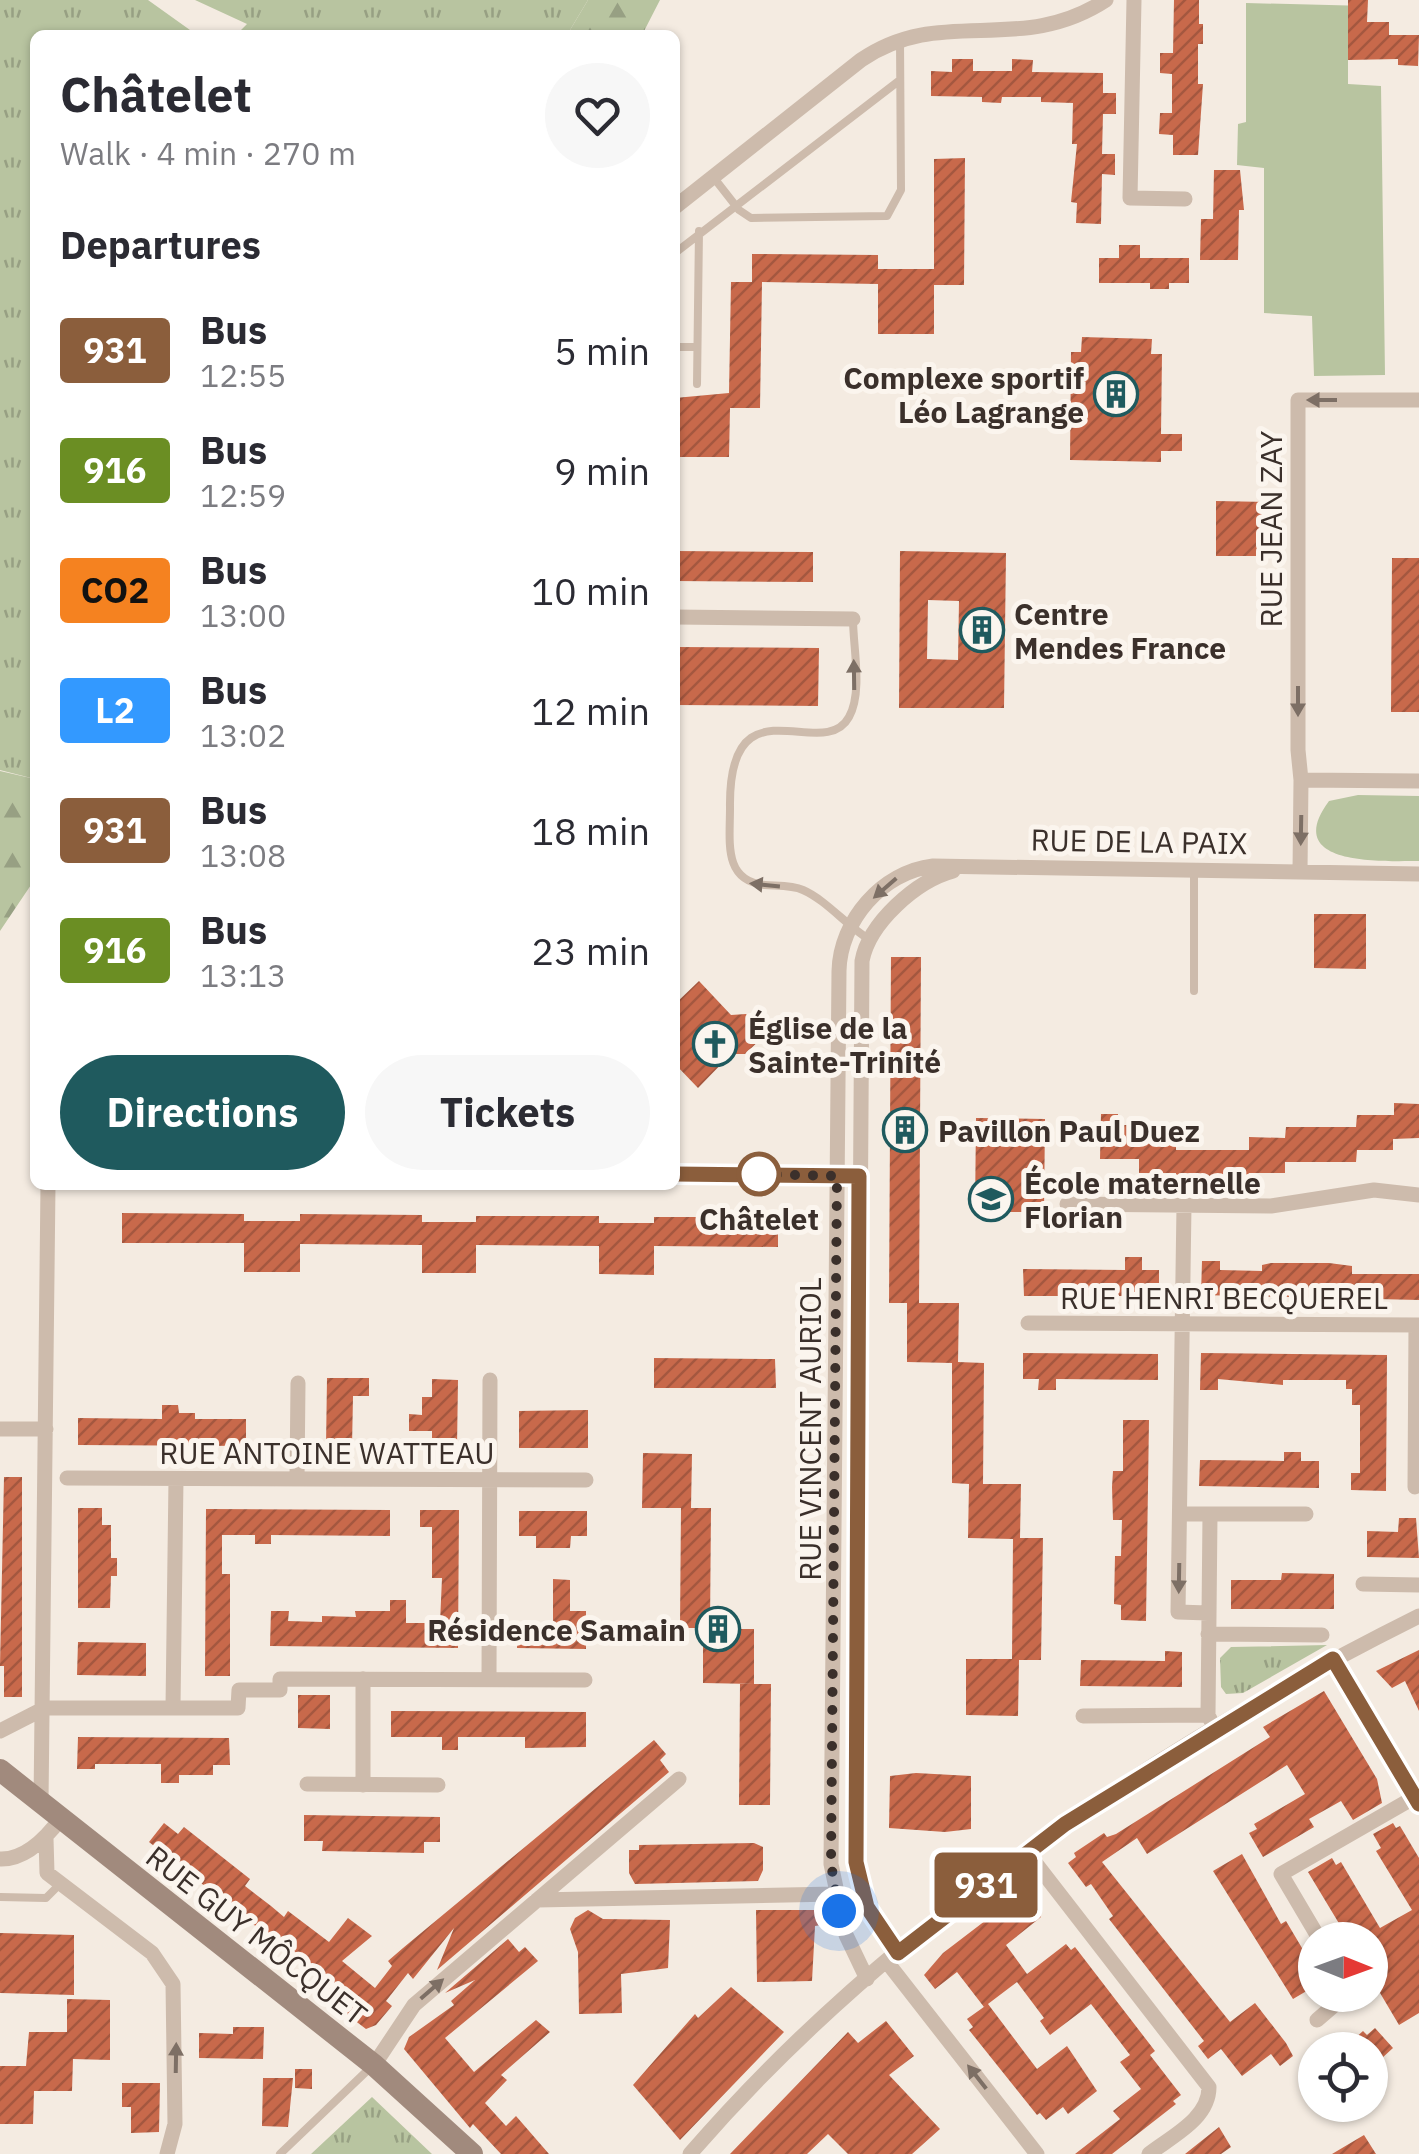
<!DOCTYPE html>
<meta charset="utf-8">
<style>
body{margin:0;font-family:"IBM Plex Sans",sans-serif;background:#f7f7f7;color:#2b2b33;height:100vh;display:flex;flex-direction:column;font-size:38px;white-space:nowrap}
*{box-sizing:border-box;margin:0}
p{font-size:32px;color:#7c7c81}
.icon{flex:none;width:55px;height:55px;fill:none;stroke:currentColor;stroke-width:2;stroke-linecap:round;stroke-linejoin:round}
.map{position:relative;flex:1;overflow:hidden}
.drawer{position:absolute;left:30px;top:30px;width:650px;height:1160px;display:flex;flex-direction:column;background:#fff;border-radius:15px;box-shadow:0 2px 8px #0004}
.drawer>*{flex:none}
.badge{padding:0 20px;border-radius:8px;font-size:35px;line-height:65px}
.needle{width:65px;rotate:91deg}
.fabs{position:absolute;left:1298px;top:1922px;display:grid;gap:20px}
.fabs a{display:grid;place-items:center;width:90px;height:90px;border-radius:50%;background:#fff;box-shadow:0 2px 8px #0004;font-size:50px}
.you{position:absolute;width:50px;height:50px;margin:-25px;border:8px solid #fff;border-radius:50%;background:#1a73e8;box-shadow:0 0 0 15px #1a73e833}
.map>.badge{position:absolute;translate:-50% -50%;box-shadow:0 0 0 5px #fff}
h2{padding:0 30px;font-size:38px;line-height:90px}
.round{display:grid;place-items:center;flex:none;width:105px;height:105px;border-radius:52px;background:#f7f7f7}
.summary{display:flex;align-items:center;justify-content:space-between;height:170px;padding:0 30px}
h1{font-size:48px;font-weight:700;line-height:75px}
.action{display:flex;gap:20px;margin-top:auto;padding:20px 30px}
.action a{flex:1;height:115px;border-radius:60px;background:#1f5a5e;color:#fff;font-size:40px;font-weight:700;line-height:115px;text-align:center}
.action a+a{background:#f7f7f7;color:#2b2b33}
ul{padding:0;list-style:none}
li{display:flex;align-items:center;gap:30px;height:120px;padding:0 30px}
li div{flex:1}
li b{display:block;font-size:38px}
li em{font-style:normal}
li .badge{min-width:110px;font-weight:700;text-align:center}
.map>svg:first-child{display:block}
</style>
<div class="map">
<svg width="1419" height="2154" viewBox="0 0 1419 2154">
<defs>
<pattern id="grass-tufts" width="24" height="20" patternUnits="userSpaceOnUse" patternTransform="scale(2.5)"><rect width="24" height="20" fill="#b8c4a0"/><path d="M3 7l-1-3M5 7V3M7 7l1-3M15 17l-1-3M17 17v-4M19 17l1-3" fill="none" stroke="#97a083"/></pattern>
<pattern id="forest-firs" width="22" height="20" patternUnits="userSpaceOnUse" patternTransform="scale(2.5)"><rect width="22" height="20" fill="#b8c4a0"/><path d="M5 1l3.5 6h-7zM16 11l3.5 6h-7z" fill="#97a083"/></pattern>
<pattern id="building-hatch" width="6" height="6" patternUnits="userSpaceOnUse" patternTransform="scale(2.5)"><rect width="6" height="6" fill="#c8694b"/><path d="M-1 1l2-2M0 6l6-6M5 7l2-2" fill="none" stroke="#a4573f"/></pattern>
</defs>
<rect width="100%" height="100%" fill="#f4ebe1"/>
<path fill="url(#grass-tufts)" d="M0 0H148L197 35H35V779L0 770Z
M195 0H588L567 35H236L247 24Z
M1327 1645 1243 1693 1226 1694 1221 1687 1220 1658 1231 1647Z
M372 2097 432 2154H311Z"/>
<path fill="url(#forest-firs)" d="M588 0H660L642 35H567Z
M0 771 35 779V879L0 931Z"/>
<path fill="#b8c4a0" d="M1246 3 1368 6 1348 16V84L1381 86 1385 375 1314 376 1312 316 1264 313V168L1237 165 1238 124 1246 122Z
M1358 795 1419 796V861C1384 861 1280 867 1329 801Z"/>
<path fill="url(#building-hatch)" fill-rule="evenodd" d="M1174 0H1199V24H1203V44H1198V84H1203L1198 155H1173V135L1159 134 1160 113H1172V74L1160 73V53H1173Z
M1348 0H1368L1367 22H1389V35H1419L1418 66 1398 65V59L1348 60Z
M952 59H973V71H1012V59L1033 60 1032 72 1103 73V93H1116V114H1103L1102 154H1115V175L1102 174 1101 224 1076 223 1077 203 1071 202 1077 144H1072L1073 103 1041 102V97H1002L1001 103 982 102V97L931 96V71L952 72Z
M965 158 964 285H934V334H878V284L762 282 760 408H730L729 457H675V398L729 393 731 282H752V254L878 255V269H934V159Z
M1214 170H1240L1244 210H1239L1238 260H1200L1201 219H1213Z
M1119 245H1140V258H1189V283H1169V289H1150V283H1099V258H1119Z
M1082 337 1152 339 1151 354H1162L1161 434H1182V451H1161V462L1070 460 1071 352H1081Z
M1216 501 1268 502V556H1216Z
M675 551 813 552V582L675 581Z
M900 551 1006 553 1004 708H899ZM928 600 959 601 958 660 927 659Z
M1392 558H1419V712H1391Z
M675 647 819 648 818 706 675 705Z
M1314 914H1366V969L1314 968Z
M891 957H921L919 1303H959L958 1362 984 1363 983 1484H1021L1020 1538H1043L1041 1660H1019L1018 1716 966 1715V1659H1012L1013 1539 968 1538 969 1484 952 1483V1363L907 1362V1303H889Z
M699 981 731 1015 746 1014 766 1034 745 1054H731L698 1088 675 1064V1004Z
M1394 1103 1419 1104V1138L1393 1139V1150H1357L1356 1162H1285V1173H1249V1185H1176V1173H1139V1159H1100L1101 1114H1118V1125H1157V1137H1176V1150H1249V1137L1285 1138 1286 1127H1356L1357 1115H1394Z
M976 1118 1045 1119 1044 1212H975Z
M122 1213 244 1214V1221H300V1214L422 1215V1222H476V1216H599V1223H654V1217H778V1247L654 1246V1275L599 1274V1246L476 1245V1273H422V1245L300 1244V1272H244V1243H122Z
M1125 1257H1142V1270H1159V1296H1024L1023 1269 1125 1270Z
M1202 1261H1220V1270L1262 1271V1265L1271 1263H1329L1352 1266V1274H1419V1300L1201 1295Z
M1023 1353 1158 1354V1380L1056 1379V1390H1038L1039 1379H1023Z
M1201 1353 1387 1355 1386 1491 1351 1490V1473H1360V1405H1352V1389H1346V1380H1283V1385L1218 1379V1390H1200Z
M654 1358 775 1359 776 1388H654Z
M327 1378H369V1396H353L352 1447H326Z
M432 1379 458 1380 457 1447H432V1431H409V1414L422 1415V1397H432Z
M162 1405H178L179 1413H195V1419H246V1446L78 1445V1418L162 1419Z
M588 1410V1448H519V1411Z
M1123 1420H1149L1146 1621 1121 1620V1605L1114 1604 1115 1556H1121L1122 1520H1113L1112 1487 1113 1471H1123Z
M1284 1452H1301V1461H1319V1488L1199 1486 1200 1460 1284 1461Z
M643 1453 692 1454 691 1508H711L710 1628H680L681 1508H642Z
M4 1477H22V1697H4V1666H0Z
M78 1508H102V1525H111V1558H117V1576H111L110 1608H78Z
M206 1509 390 1510V1536L271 1535V1544H255V1535H222V1574H230V1676H205Z
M420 1510H459L458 1648 270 1646 271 1611H289L288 1621 322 1622V1616L356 1617 355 1611H390V1600H406V1623H440L442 1578H432V1527H420Z
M519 1511H587V1536H571L570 1548H536V1536H519Z
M1399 1518H1416L1419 1558 1367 1557V1531L1398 1532Z
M1282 1573 1334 1574V1609H1231V1580H1281Z
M553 1579 570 1580V1611H586V1649L517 1648 518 1623H553Z
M703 1629H754V1684L703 1683Z
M78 1642 146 1643V1676L77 1675Z
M1419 1650V1711L1405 1681 1392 1688 1376 1671Z
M1165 1651 1182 1652V1687L1080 1686 1081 1660 1165 1661Z
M740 1684H771L770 1805H739Z
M1324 1691 1377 1779 1382 1803 1353 1820 1341 1801 1309 1819 1314 1827 1263 1857 1249 1833 1257 1829 1254 1824 1305 1794 1287 1765 1147 1854 1137 1838 1102 1862 1230 2022 1255 2003 1286 2043 1293 2056 1280 2066 1271 2054 1242 2076 1221 2049 1208 2059 1198 2046 1204 2041 1109 1919 1113 1916 1091 1884 1086 1887 1068 1863 1076 1857 1074 1853 1104 1833 1107 1837 1116 1834 1270 1737 1263 1727Z
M298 1695H330V1729L298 1728Z
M391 1711 586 1712V1747L525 1748V1737H458V1750H442V1737H391Z
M78 1737 229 1738 230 1765H213V1775H179V1783H161V1764H95V1769H77Z
M654 1740 666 1754 660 1760 669 1772 437 1970 454 1928 413 1979 408 1973 386 2001 392 2006 376 2025 366 2029 337 2007 342 2001 317 1981 321 1978 149 1842 164 1823 178 1834 184 1827 250 1879 245 1886 271 1906 284 1917 288 1911 329 1942 348 1918 372 1936 342 1961 375 1988 392 1966 388 1961 403 1948Z
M916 1773 971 1776V1829L945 1832 889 1828 890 1776Z
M304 1815 440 1817V1842H424V1853L322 1851 323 1841H304Z
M1393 1823 1396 1828 1400 1826 1419 1858V2013L1399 2025 1370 1976V1940H1349L1308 1872 1332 1858 1336 1865 1341 1862 1380 1928 1412 1910 1376 1851 1381 1848 1373 1834Z
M754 1843 763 1847V1870L758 1881 635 1884 629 1873V1850H639V1845Z
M1242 1854 1281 1924 1286 1921 1315 1970V1986L1293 1999 1213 1871Z
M1025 1896 1041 1917 1006 1945 1027 1974 1066 1944 1071 1950 1075 1947 1155 2051 1150 2055 1181 2095 1173 2101 1176 2104 1112 2154H1075L1120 2119 1113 2111 1141 2089 1120 2062 1130 2055 1091 2004 1050 2035 1040 2021 1044 2018 1017 1982 984 2007 957 1972 935 1989 924 1975 943 1953 1015 1898 1018 1902Z
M588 1910 603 1919 670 1920 668 1968 621 1974 622 2013 579 2014 578 1952 570 1929 575 1918Z
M756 1910H820L821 1925 815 1926 812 1981 757 1982Z
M0 1933 74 1935V1995L0 1993Z
M508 1939 519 1952 525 1947 538 1961 445 2038 474 2072 536 2020 550 2032 501 2075 507 2080 485 2103 506 2126 516 2116 549 2154H501L473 2124 470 2128 404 2049 409 2037 454 2005 451 2001 475 1980 445 1993Z
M731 1987 784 2032 680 2140 633 2085 695 2014 698 2018Z
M67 1999 110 2000V2060L73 2059 72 2091H34L33 2124H0V2066H26L29 2032H67Z
M988 2004 1037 2069 1067 2046 1097 2091 1068 2114 1063 2107 1046 2120 1040 2113 1037 2115 969 2030 973 2027 967 2019Z
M886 2021 914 2056 889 2075 940 2129 912 2154H848L828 2134 807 2154H730L848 2032 858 2043Z
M233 2027H264L263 2059 199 2058V2033L233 2034Z
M1375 2028 1393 2048 1370 2069V2050H1342L1363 2031 1367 2035Z
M295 2069H312V2089L295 2088Z
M263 2078H293L288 2127 262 2126Z
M122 2083H160L159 2132 131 2133V2107H122Z
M1219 2127 1231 2147 1221 2154H1185Z
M1364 2135 1376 2154H1332Z"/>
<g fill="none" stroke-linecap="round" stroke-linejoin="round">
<path stroke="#cdbbac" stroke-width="8" d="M714 178 739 210 751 218 887 216 901 190 900 41
M675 253 900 80
M675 347H697
M697 384 699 231
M853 619C853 647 863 692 849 717 823 765 728 675 730 808 730 842 723 881 765 885 777 886 792 885 803 890 826 900 847 926 870 940
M1194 869V991
M0 1897 46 1898 61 1883
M280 2154 370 2068"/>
<path stroke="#cdbbac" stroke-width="15" d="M1134 0 1130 198 1185 199
M675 207 861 60C942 4 1019 57 1106 0
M675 617 853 619
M1301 780 1298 750V400H1419
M1300 871 1301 780 1419 781
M675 1173 845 1176
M1067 1204 1271 1206 1374 1190 1419 1195
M1184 1206 1178 1612 1208 1613
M1028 1323 1419 1325
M0 1429H46
M67 1478 586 1480
M297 1479 298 1383
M1415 1487 1416 1325
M1180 1514H1306
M1363 1584 1419 1585
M1208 1634 1322 1635
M1333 1659 1419 1804
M489 1679 490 1380
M173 1707 176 1479
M45 1708H238L239 1690H280V1679L585 1680
M1208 1715 1210 1515
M1083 1716 1208 1715 1211 1721
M0 1731 45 1708
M307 1784 438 1785
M363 1785V1679
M41 1802 48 1185
M46 1839 47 1873 152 1953 173 1984 175 2124 167 2154
M1027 1852 1209 2087C1209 2119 1172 2136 1149 2154
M0 1859C26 1860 47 1837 61 1818
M537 1900 835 1894
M1320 1940 1281 1874 1415 1797
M898 1953 867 1907 856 1862 862 961C869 923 916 881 953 871
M887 1962 1037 2154
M867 1979 846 1935 831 1864 839 971C840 921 882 872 933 866L1419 874
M1317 2020 1346 1995
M374 2065 414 2005 679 1779
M690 2154C885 1928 1154 1748 1419 1616"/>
<path stroke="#a18a7d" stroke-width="22" d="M0 1770 374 2065 472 2154"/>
</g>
<defs><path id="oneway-solid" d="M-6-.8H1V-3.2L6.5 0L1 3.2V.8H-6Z" transform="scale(2.5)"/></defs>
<g fill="#7d6f65">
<use href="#oneway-solid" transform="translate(1322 400) rotate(-180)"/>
<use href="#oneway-solid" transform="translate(854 675) rotate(-91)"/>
<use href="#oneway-solid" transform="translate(1298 701) rotate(90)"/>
<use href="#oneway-solid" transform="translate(1301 830) rotate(91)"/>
<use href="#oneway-solid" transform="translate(765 885) rotate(-174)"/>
<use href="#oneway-solid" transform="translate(885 888) rotate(139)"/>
<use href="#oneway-solid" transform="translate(1179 1578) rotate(91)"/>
<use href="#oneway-solid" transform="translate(432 1989) rotate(-41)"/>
<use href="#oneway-solid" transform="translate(176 2058) rotate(-89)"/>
<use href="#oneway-solid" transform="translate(977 2077) rotate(-128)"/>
</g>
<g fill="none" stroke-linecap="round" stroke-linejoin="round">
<defs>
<path id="line" d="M675 1174 859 1176 856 1862 867 1907 898 1953 1065 1824 1333 1659 1419 1804"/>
</defs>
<use href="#line" stroke="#fff" stroke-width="22"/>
<use href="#line" stroke="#8b5e3c" stroke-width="15"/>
<path stroke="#3b302b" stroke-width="10" stroke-dasharray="0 18" d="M759 1174 837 1176 831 1864 839 1911"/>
</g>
<defs>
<symbol id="building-ring" viewBox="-11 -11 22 22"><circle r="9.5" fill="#fbf5ee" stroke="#1f5a5e" stroke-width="1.5"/><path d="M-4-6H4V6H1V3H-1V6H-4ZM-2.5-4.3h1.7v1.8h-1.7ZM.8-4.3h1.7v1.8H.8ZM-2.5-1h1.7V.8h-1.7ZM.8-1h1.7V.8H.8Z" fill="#1f5a5e"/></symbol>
<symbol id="church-ring" viewBox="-11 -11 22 22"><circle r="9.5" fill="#fbf5ee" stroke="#1f5a5e" stroke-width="1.5"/><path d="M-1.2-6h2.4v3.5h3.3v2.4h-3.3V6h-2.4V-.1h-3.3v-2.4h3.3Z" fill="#1f5a5e"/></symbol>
<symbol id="school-ring" viewBox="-11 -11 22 22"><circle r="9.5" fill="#fbf5ee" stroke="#1f5a5e" stroke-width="1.5"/><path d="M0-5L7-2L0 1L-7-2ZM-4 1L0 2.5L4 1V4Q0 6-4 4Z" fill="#1f5a5e"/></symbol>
</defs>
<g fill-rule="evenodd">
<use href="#building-ring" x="1091" y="369" width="50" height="50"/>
<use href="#building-ring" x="957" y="605" width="50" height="50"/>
<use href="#church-ring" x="690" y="1019" width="50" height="50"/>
<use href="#building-ring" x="880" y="1105" width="50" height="50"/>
<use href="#school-ring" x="966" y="1174" width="50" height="50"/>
<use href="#building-ring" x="693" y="1604" width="50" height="50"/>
</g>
<circle fill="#fff" stroke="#8b5e3c" stroke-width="5" cx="759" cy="1174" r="20"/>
<g text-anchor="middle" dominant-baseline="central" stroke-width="10" stroke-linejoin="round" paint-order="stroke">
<g font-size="30" font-weight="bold" fill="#3b302b" stroke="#fbf5ee" text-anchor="start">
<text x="1084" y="377" text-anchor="end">Complexe sportif<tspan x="1084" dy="34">Léo Lagrange</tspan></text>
<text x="1014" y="613">Centre<tspan x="1014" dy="34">Mendes France</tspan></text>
<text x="748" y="1027">Église de la<tspan x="748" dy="34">Sainte-Trinité</tspan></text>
<text x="938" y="1130">Pavillon Paul Duez</text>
<text x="1024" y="1182">École maternelle<tspan x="1024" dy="34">Florian</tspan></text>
<text x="686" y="1629" text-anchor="end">Résidence Samain</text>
</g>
<g font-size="30" fill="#3b302b" stroke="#fbf5ee">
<text transform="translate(1270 529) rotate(-90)">RUE JEAN ZAY</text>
<text transform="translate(1139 841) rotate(1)">RUE DE LA PAIX</text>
<text x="1224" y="1297">RUE HENRI BECQUEREL</text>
<text transform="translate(809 1429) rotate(-90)">RUE VINCENT AURIOL</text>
<text x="327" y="1452">RUE ANTOINE WATTEAU</text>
<text transform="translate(257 1935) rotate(38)">RUE GUY MÔCQUET</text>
</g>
<g font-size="30" font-weight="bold" fill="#3b302b" stroke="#fbf5ee">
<text x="759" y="1218">Châtelet</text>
</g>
</g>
</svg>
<div class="fabs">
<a><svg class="needle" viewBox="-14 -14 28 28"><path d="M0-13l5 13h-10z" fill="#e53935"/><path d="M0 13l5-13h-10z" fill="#7c7c81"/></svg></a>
<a><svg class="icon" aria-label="locate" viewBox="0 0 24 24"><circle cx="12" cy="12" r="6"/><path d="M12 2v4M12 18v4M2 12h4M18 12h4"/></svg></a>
</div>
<div class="you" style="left:839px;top:1911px"></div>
<b class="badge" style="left:986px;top:1885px;background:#8b5e3c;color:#fff">931</b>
<section class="drawer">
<div class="summary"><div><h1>Châtelet</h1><p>Walk · 4 min · 270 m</p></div><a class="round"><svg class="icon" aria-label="heart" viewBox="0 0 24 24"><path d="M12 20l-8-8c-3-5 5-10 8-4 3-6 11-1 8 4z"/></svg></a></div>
<h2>Departures</h2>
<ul>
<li><span class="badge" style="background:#8b5e3c;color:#fff">931</span><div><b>Bus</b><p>12:55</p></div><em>5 min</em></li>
<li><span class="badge" style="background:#6b8e23;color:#fff">916</span><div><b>Bus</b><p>12:59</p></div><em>9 min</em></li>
<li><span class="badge" style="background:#f58220;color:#111">CO2</span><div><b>Bus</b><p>13:00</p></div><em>10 min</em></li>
<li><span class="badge" style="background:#39f;color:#fff">L2</span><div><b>Bus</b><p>13:02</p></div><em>12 min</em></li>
<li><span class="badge" style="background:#8b5e3c;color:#fff">931</span><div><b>Bus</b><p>13:08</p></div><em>18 min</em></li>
<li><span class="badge" style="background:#6b8e23;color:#fff">916</span><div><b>Bus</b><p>13:13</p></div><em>23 min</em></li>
</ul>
<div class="action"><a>Directions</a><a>Tickets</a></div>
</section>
</div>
